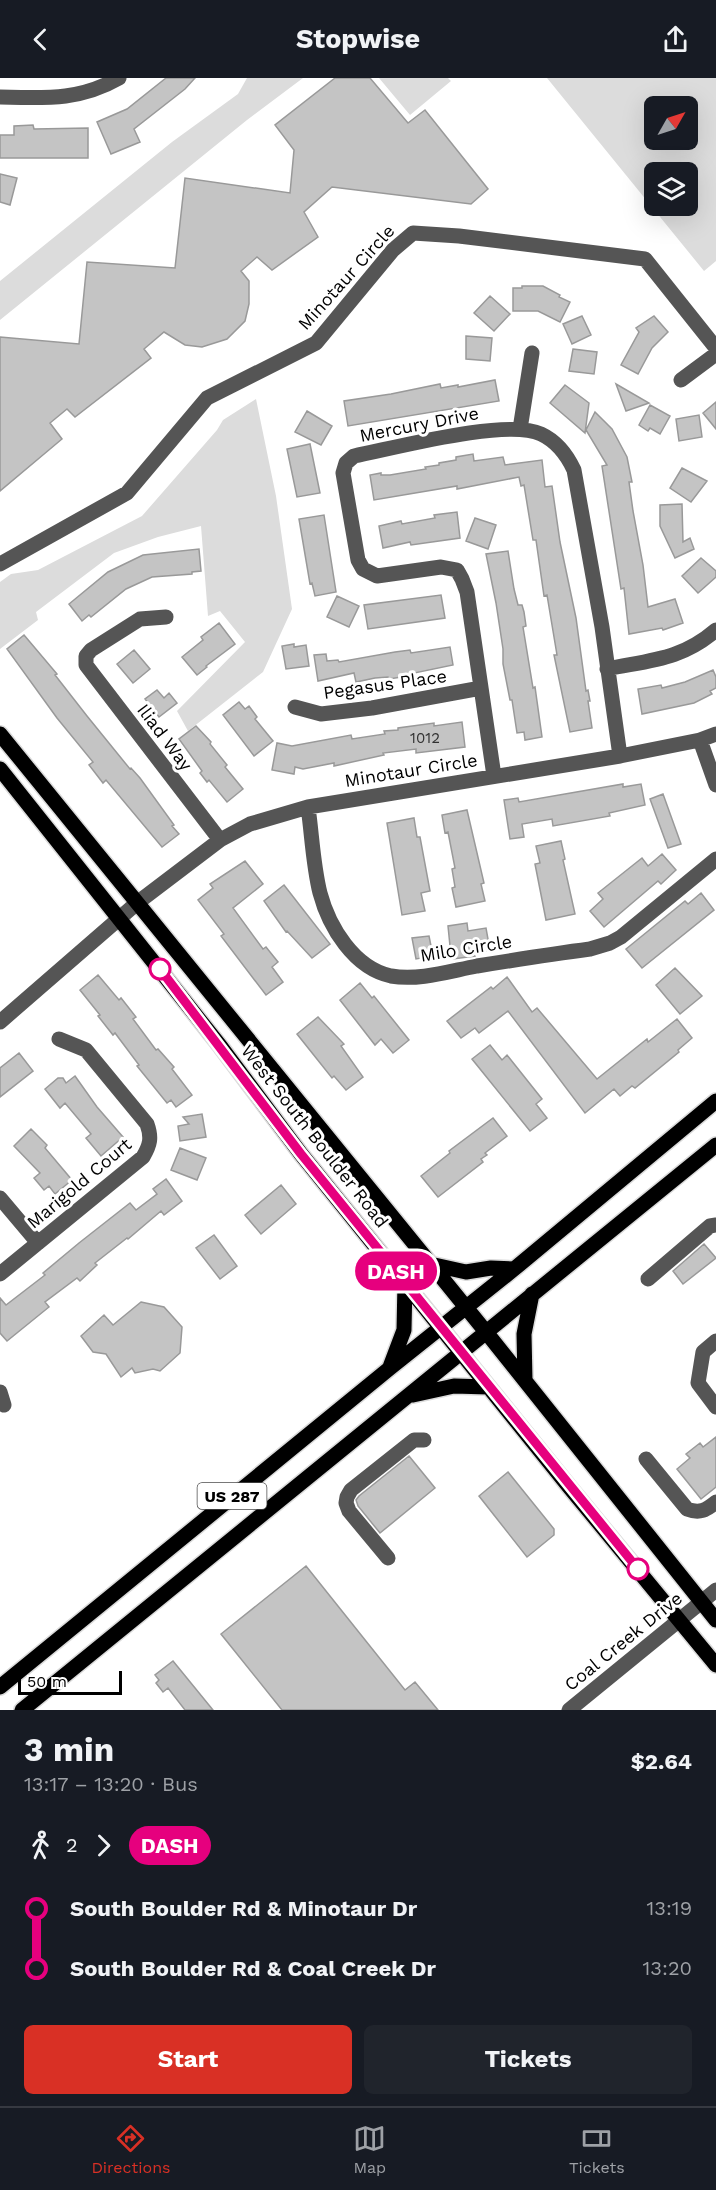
<!DOCTYPE html>
<meta charset="utf-8">
<style>
body{margin:0;font-family:"Work Sans",sans-serif;background:#20242c;color:#f1f3f6;height:100vh;display:flex;flex-direction:column;font-size:22px;white-space:nowrap}
*{box-sizing:border-box;margin:0}
p{font-size:20px;color:#9ea1a6}
.icon{flex:none;width:33px;height:33px;fill:none;stroke:currentColor;stroke-width:2;stroke-linecap:round;stroke-linejoin:round}
.map{position:relative;height:1632px;overflow:hidden}
.details{display:flex;flex-direction:column;background:#171b24;flex:1}
.details>*{flex:none}
.badge{padding:0 12px;border-radius:20px;font-size:21px;line-height:39px}
.needle{width:39px;rotate:51deg}
.tools{position:absolute;left:644px;top:18px;display:grid;gap:12px}
.tools a{display:grid;place-items:center;width:54px;height:54px;border-radius:9px;background:#171b24;box-shadow:0 6px 24px #0002;font-size:30px}
.scale{position:absolute;left:18px;bottom:15px;width:104px;box-sizing:border-box;padding-left:6px;border:3px solid #000;border-top:0;font-size:16px;line-height:21px;white-space:nowrap;color:#000;-webkit-text-stroke:4px #fff;paint-order:stroke}
.map>.badge{position:absolute;translate:-50% -50%;box-shadow:0 0 0 3px #fff}
.legs{display:flex;align-items:center;gap:9px;height:66px;padding:0 24px;font-size:20px}
.legs p{margin-inline-start:auto}
.head{display:flex;align-items:center;justify-content:space-between;height:102px;padding:0 24px}
h1{font-size:33px;font-weight:700;line-height:45px}
.primary-button{display:flex;gap:12px;margin-top:auto;padding:12px 24px}
.primary-button a{flex:1;height:69px;border-radius:9px;background:#d93025;color:#fff;font-size:24px;font-weight:700;line-height:69px;text-align:center}
.primary-button a+a{background:#20242c;color:#f1f3f6}
ul{padding:0 24px;list-style:none}
li{display:flex;align-items:center;gap:21px;height:60px;font-size:22px}
li i{display:grid;place-items:center;width:9px;height:100%;margin:0 8px;background:currentColor}
li i::after{content:'';width:15px;height:15px;margin:-8px;border:4px solid;border-radius:50%;background:#171b24}
li p{margin-inline-start:auto}
li:first-child i{background:linear-gradient(#0000 50%,currentColor 0)}
li:last-child i{background:linear-gradient(currentColor 50%,#0000 0)}
header{display:flex;justify-content:space-between;align-items:center;height:78px;padding:0 24px;background:#171b24;font-size:27px;font-weight:700}
.dock{display:flex;justify-content:space-around;align-items:center;height:84px;border-top:2px solid #363941;background:#171b24;font-size:16px;color:#9ea1a6}
.dock a{display:grid;justify-items:center;gap:3px}
.dock .current{color:#d93025}
.map>svg:first-child{display:block}
</style>
<header><svg class="icon" aria-label="back" viewBox="0 0 24 24"><path d="M15 5l-7 7 7 7"/></svg>Stopwise<svg class="icon" aria-label="share" viewBox="0 0 24 24"><path d="M12 15V3M7 8l5-5 5 5M5 13v7h14v-7"/></svg></header>
<div class="map">
<svg width="716" height="1632" viewBox="0 0 716 1632">
<rect width="100%" height="100%" fill="#fff"/>
<path fill="#dcdcdc" fill-rule="evenodd" d="M247 0H303L247 42 0 242V203L172 64 238 16Z
M379 0H448L451 3 410 37Z
M547 0H716V183L704 193ZM687 28V62H654V28ZM687 94V128H654V94Z
M256 321 276 418 292 531 263 594 188 653 177 633 245 564 220 533 208 538 201 448 158 459 114 475 36 534 38 542 0 571V504L11 496 38 492 142 438 217 352 223 342Z"/>
<path fill="#c4c4c4" stroke="#999" stroke-width="1.5" d="M166 0H195L185 11 134 51 140 64 111 76 97 44 127 31Z
M335 0H370L408 45 425 32 488 111 471 126 332 109 304 134 318 159 272 192 257 179 241 193 249 203V226L245 243 227 261 202 269 185 267 164 254 144 271 151 280 75 339 67 331 50 345 62 361 0 413V259L79 266 87 184 175 190 185 100 290 115 294 72 275 47Z
M33 47 34 51 88 50V80H0V57H14V48Z
M0 96 17 100 10 127 0 124Z
M522 208H543L560 217 559 219 570 224 560 244 538 233H513V210H522Z
M490 218 510 236 494 253 474 235Z
M582 238 591 257 572 266 563 246Z
M654 238 668 254 652 270 638 296 621 287 639 254 636 250Z
M466 258 492 260 490 283 466 281Z
M573 271 597 274 594 296 569 293Z
M495 302 499 323 348 348 344 323 391 316 440 306 441 310 458 307V309Z
M616 306 649 325 626 333Z
M565 307 589 325 585 355 550 325Z
M716 324V351L703 335Z
M650 327 670 338 660 356 650 350 648 353 639 347Z
M307 333 332 348 321 367 295 354Z
M595 334 612 351 627 379 632 404H629L633 433 643 487 648 529 675 521 683 545 663 552 662 550 629 556 624 510 621 511 602 388 607 387 586 352Z
M699 337 702 359 679 363 676 341Z
M310 366 320 415 297 419 287 371Z
M473 376 474 383 503 379 505 387 542 382 545 409 552 408 560 464 576 540 586 613 588 612 590 623H588L592 650 570 654 554 577H557L547 517 544 518 536 462H533L524 407 521 408 519 399 457 411V408L374 422 370 397 381 395V397H390L426 391 425 389 439 387V385L456 382V379Z
M682 390 707 403 691 424 670 410Z
M682 426 683 464 690 460 694 471 675 480 660 448V427Z
M457 434 460 460 411 467 410 464 383 470 379 448 401 443 402 446 435 440 434 437Z
M324 437 336 514 315 518 312 505 310 506 299 441Z
M475 440 496 447 488 471 466 463Z
M199 471 201 493 192 494V496L152 499 126 511 91 539 89 537 82 543 69 526 108 494 143 477Z
M508 473 514 511 518 527H522L524 534 526 548 523 549 533 610 535 609 542 659 525 662 524 654 517 655 512 622H510L503 586V571L496 525 486 476Z
M701 480 716 493V499L698 515 682 498Z
M441 517 445 540 368 551 364 527Z
M337 518 359 528 349 549 327 539Z
M219 545 235 566 206 588 207 589 197 597 182 579 203 562 201 559Z
M24 557 57 596 55 597 87 638 130 691 131 690 140 700 174 747 172 748 179 756 162 769 106 702 103 705 89 687 93 684 57 640 7 571Z
M294 566V569L306 567 309 588 286 591 282 568Z
M450 569 453 587 414 595V597L389 601 388 599 375 600 356 604 354 595 318 603 314 577 326 576 327 583 338 582 339 584 395 574 410 572 411 575Z
M134 572 150 591 133 605 117 586Z
M713 592 716 599V610L710 613 712 616 694 625 642 636 638 611 661 607 662 610 685 604Z
M157 612 164 620 169 615 177 625 159 639 145 621Z
M239 624 245 631 249 628 257 639 255 641 273 663 254 678 223 637Z
M462 644 465 669 416 675V671L383 675 384 677 334 688V685L303 691 295 689 294 696 272 692 277 665 292 668 351 657 352 661 385 656 384 653 398 652V650L434 645V648Z
M196 648 211 664 210 666 227 687 225 689 243 711 227 724 209 702 207 704 200 695 202 693 179 661Z
M623 706V709L641 706 645 727 609 735 610 738 553 748 552 741 522 746 524 759 510 761 504 722 518 720 519 724Z
M663 716 681 766 668 770 650 721Z
M467 732 484 805 481 806 485 823 456 829 452 810 455 809 452 791 455 790 448 754 445 755 442 737Z
M414 740 417 759H420L430 813 421 815 425 833 402 837 387 745Z
M561 763 565 781 563 782 575 836 546 842 535 786 540 785 536 768Z
M662 776 676 792 661 806 658 803 604 849 590 833 603 821 598 815 642 780 648 788Z
M245 783 263 806 233 830 263 871 266 869 278 884 272 889 283 904 266 917 221 858 224 856 198 822 213 810 210 806Z
M284 807 330 866 312 880 287 853 286 854 264 823Z
M701 815 714 832 642 890 626 871 685 823 688 826Z
M467 845 468 853 486 850 490 872 474 874 475 878 453 881V878H451L448 848Z
M429 858 433 878 416 881 412 860Z
M675 890 702 918 680 936 656 907Z
M98 897 119 922 121 920 136 939 133 941 156 972 158 971 174 989 172 991 192 1017 176 1029 171 1022 167 1025 137 988 139 987 115 955 113 957 98 938 100 937 80 912Z
M507 899 532 934 537 930 597 1001 647 961 648 964 677 941 692 960 678 972 679 974 635 1010 632 1008 620 1018 614 1011 585 1035 508 933 479 955 475 950 461 960 447 943 491 909 493 911Z
M360 905 372 920 374 918 409 962 393 975 381 961 375 967 340 922Z
M318 939 344 966 341 968 363 999 346 1012 334 998 332 1000 297 956Z
M490 967 502 982 507 977 542 1021 536 1026 547 1040 530 1053 472 981Z
M19 975 33 993 0 1019V990Z
M75 998 97 1029 123 1059 101 1078 86 1060 91 1056 65 1025 60 1030 45 1011 58 1000H63L66 1005Z
M202 1036 206 1059 180 1063 178 1048 189 1046 183 1039Z
M493 1040 507 1058 485 1075 487 1077 481 1081 483 1084 438 1119 421 1098 450 1075 449 1073Z
M31 1051 47 1067 45 1070 72 1102 55 1116 49 1108 44 1112 34 1100 40 1095 14 1068Z
M180 1070 206 1080 197 1102 171 1092Z
M166 1101 182 1123 164 1137 161 1133 128 1161 127 1160 95 1185 97 1187 80 1203 77 1200 45 1224 49 1229 7 1263 0 1255V1220L6 1227 45 1197 43 1195 79 1165 130 1125 136 1132 157 1116 153 1111Z
M281 1107 296 1126 261 1156 245 1137Z
M214 1157 237 1188 220 1201 196 1170Z
M704 1166 716 1180 683 1206 673 1193Z
M141 1224 164 1229 182 1249 180 1275 160 1293 153 1291 135 1295 132 1290 121 1299 106 1276 93 1274 81 1258 104 1237 113 1247Z
M716 1359V1409L701 1421 677 1391 690 1380 686 1376 700 1365 703 1369Z
M409 1378 435 1410 380 1455 358 1428 356 1422 359 1418Z
M508 1394 554 1451V1457L527 1479 479 1418Z
M306 1488 405 1612 415 1604 438 1632H282L221 1556Z
M173 1583 213 1632H185L168 1610 163 1614 156 1605 159 1602 155 1597Z"/>
<g fill="none" stroke-linecap="round" stroke-linejoin="round">
<defs>
<path id="major" d="M0 656 486 1254 716 1542
M0 691 221 969 301 1076 570 1410 716 1587
M430 1186 466 1194 491 1190 514 1191
M390 1289 404 1252 405 1204
M525 1302 524 1256 532 1216
M413 1317 454 1308 488 1309
M0 1609 390 1290 514 1191 716 1023
M22 1632 716 1067"/>
</defs>
<use href="#major" stroke="#dbdbdb" stroke-width="18"/>
<path stroke="#555" stroke-width="15" d="M0 19C44 20 79 23 119 0
M681 302 716 276
M520 351 532 275
M0 486 127 415 207 320 316 265 393 172 413 155 459 158 645 181 716 270
M166 539 140 541 91 572 86 578V587L220 762
M607 591C651 582 681 582 716 552
M295 629 321 636 372 630 481 610
M700 662 716 707
M494 698 467 514 462 501 457 492 441 489 377 498 363 491 358 482 343 395 346 385 354 378C395 370 506 340 541 356 556 363 567 377 574 392L602 549 620 678
M308 729C312 757 313 787 320 815 329 849 354 890 391 898 419 903 450 893 477 888 514 882 552 876 590 871L610 865 621 859 716 781
M0 944 137 825 220 762 250 746 308 729 620 678 700 662 716 656
M0 1120 38 1165
M0 1196 143 1079C150 1067 152 1060 147 1046L86 972 59 961
M648 1201 710 1148 716 1147
M716 1263 703 1274 698 1305 716 1329
M0 1314 4 1327
M646 1381 687 1431C700 1436 706 1432 716 1424
M388 1480 349 1433 346 1425 347 1419 351 1412 414 1362H424
M569 1632 716 1512"/>
<use href="#major" stroke="#000" stroke-width="15"/>
</g>
<g fill="none" stroke-linecap="round" stroke-linejoin="round">
<defs>
<path id="line-1" d="M160 891 301 1076 638 1491"/>
</defs>
<use href="#line-1" stroke="#fff" stroke-width="14"/>
<use href="#line-1" stroke="#e6007e" stroke-width="9"/>
</g>
<g fill="#fff" stroke="#e6007e" stroke-width="3">
<circle cx="160" cy="891" r="10"/>
<circle cx="638" cy="1491" r="10"/>
</g>
<g text-anchor="middle" dominant-baseline="central" stroke-width="6" stroke-linejoin="round" paint-order="stroke">
<g font-size="15" fill="#313131">
<text x="425" y="660">1012</text>
</g>
<rect fill="#fff" stroke="#4c4c4c" stroke-width="1.5" x="197.5" y="1405" width="69" height="26" rx="4.5"/>
<g font-size="16" font-weight="bold" fill="#000">
<text x="232" y="1418">US 287</text>
</g>
<g font-size="18" fill="#000" stroke="#fff">
<text transform="translate(346 199) rotate(-48)">Minotaur Circle</text>
<text transform="translate(419 346) rotate(-11)">Mercury Drive</text>
<text transform="translate(385 606) rotate(-8)">Pegasus Place</text>
<text transform="translate(165 659) rotate(53)">Iliad Way</text>
<text transform="translate(411 692) rotate(-9)">Minotaur Circle</text>
<text transform="translate(466 870) rotate(-9)">Milo Circle</text>
<text transform="translate(315 1058) rotate(52)">West South Boulder Road</text>
<text transform="translate(79 1105) rotate(-40)">Marigold Court</text>
<text transform="translate(623 1563) rotate(-39)">Coal Creek Drive</text>
</g>
</g>
</svg>
<div class="tools">
<a><svg class="needle" viewBox="-14 -14 28 28"><path d="M0-13l5 13h-10z" fill="#e53935"/><path d="M0 13l5-13h-10z" fill="#9ea1a6"/></svg></a>
<a><svg class="icon" aria-label="layers" viewBox="0 0 24 24"><path d="M12 4l9 5-9 5-9-5zM3 14l9 5 9-5"/></svg></a>
</div>
<div class="scale">50 m</div>
<b class="badge" style="left:396px;top:1193px;background:#e6007e;color:#fff">DASH</b>
</div>
<section class="details">
<div class="head"><div><h1>3 min</h1><p>13:17 – 13:20 · Bus</p></div><b>$2.64</b></div>
<div class="legs"><svg class="icon" aria-label="walk" viewBox="0 0 24 24"><circle cx="13" cy="4" r="2"/><path d="M13 8l-2 6 4 7M11 14l-3 7M7 12l3-4h3l4 4"/></svg>2<svg class="icon" aria-label="forward" viewBox="0 0 24 24"><path d="M9 5l7 7-7 7"/></svg><b class="badge" style="background:#e6007e;color:#fff">DASH</b></div>
<ul>
<li><i style="color:#e6007e"></i><b>South Boulder Rd &amp; Minotaur Dr</b><p>13:19</p></li>
<li><i style="color:#e6007e"></i><b>South Boulder Rd &amp; Coal Creek Dr</b><p>13:20</p></li>
</ul>
<div class="primary-button"><a>Start</a><a>Tickets</a></div>
</section>
<nav class="dock">
<a class="current"><svg class="icon" aria-label="directions" viewBox="0 0 24 24"><path d="M12 3l9 9-9 9-9-9zM9 14v-3h6M13 9l2 2-2 2"/></svg>Directions</a>
<a><svg class="icon" aria-label="map" viewBox="0 0 24 24"><path d="M3 6l6-2 6 2 6-2v14l-6 2-6-2-6 2zM9 4v14M15 6v14"/></svg>Map</a>
<a><svg class="icon" aria-label="tickets" viewBox="0 0 24 24"><path d="M3 7h18v10H3zM15 7v10"/></svg>Tickets</a>
</nav>
